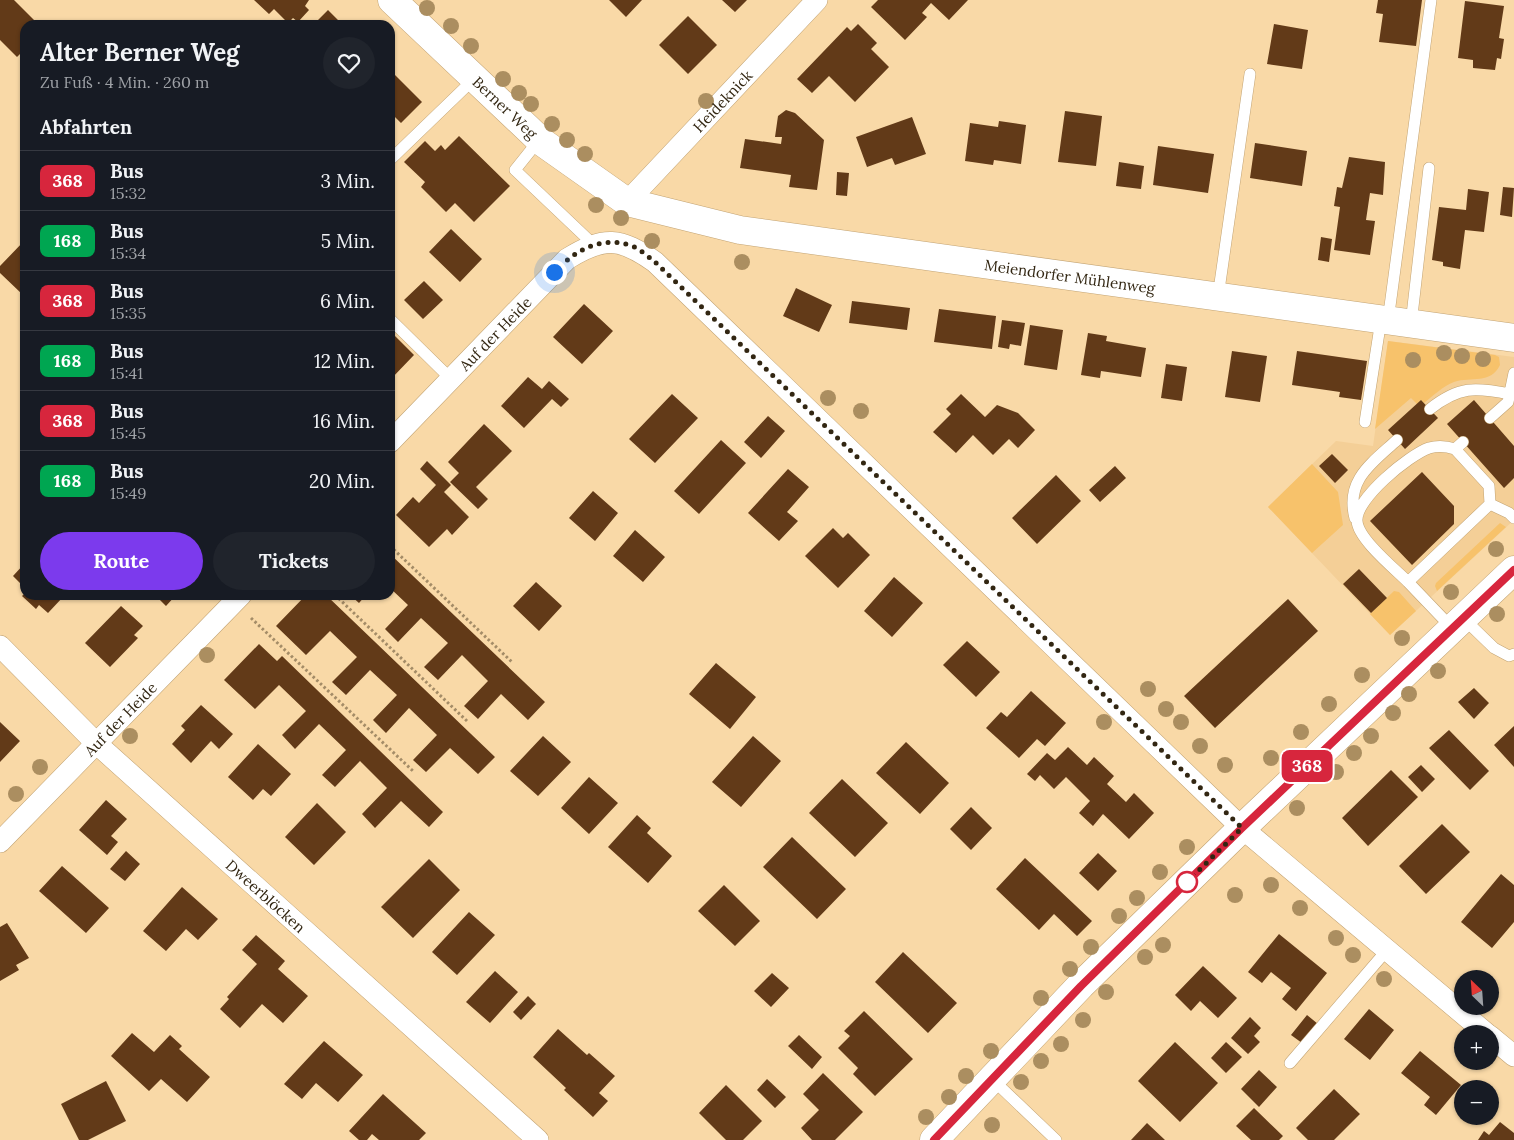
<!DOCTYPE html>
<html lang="de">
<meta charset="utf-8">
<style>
body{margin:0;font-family:Lora,serif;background:#20242c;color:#f1f3f6;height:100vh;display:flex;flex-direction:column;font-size:19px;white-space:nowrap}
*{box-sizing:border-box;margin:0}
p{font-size:16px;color:#9ea1a6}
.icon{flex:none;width:28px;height:28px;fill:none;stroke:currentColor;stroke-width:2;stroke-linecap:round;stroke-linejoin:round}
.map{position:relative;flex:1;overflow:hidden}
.sheet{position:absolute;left:20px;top:20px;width:375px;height:580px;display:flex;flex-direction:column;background:#171b24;border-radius:15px;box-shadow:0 1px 4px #0004}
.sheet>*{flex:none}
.badge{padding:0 10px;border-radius:8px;font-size:18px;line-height:32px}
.needle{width:32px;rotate:335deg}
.tools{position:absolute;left:1454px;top:970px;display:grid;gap:10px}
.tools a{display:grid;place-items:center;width:45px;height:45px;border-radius:50%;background:#171b24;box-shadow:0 1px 4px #0004;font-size:25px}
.you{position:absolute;width:25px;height:25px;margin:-12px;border:4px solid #fff;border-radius:50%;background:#1a73e8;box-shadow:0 0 0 8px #1a73e833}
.map>.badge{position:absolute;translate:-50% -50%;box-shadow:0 0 0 2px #fff}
h2{padding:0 20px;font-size:19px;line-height:45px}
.round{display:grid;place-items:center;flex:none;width:52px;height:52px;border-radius:26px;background:#20242c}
.head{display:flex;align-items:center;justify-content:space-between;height:85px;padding:0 20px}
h1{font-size:24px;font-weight:800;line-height:38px}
.action{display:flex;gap:10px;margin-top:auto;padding:10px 20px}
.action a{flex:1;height:58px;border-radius:30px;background:#7c3aed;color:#fff;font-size:20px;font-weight:800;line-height:58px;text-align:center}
.action a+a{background:#20242c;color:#f1f3f6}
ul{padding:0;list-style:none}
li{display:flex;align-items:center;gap:15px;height:60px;padding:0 20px;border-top:1px solid #363941}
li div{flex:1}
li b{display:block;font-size:19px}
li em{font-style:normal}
li .badge{min-width:55px;font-weight:700;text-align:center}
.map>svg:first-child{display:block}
</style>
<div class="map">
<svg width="1514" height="1140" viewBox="0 0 1514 1140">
<rect width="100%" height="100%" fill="#f9d9a7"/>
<path fill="#f4cf97" d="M1388 341 1514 357V520L1390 635 1268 507 1336 441 1373 446Z"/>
<path fill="#f7c26b" d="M1388 341 1495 355 1499 357 1500 365C1490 385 1472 376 1454 382 1443 386 1433 396 1424 403L1421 400 1417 404 1411 398 1375 429Z
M1312 464 1338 492 1343 525 1312 553 1268 507Z
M1500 523 1506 527 1437 591 1435 586 1436 583Z
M1394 591 1399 592 1416 611 1390 635 1370 614Z"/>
<path fill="#623a18" d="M0 0H14L39 25H25V49L17 57 0 40Z
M254 0H309L305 6 309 10 298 22 293 18 288 23 274 9 269 14Z
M609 0H642L626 17Z
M722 0H747L735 12Z
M878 0H968L949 20 931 3 922 13 927 17 905 40 871 7Z
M1378 0H1422L1416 46 1379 42 1383 14 1376 13Z
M1465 1 1504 6 1499 38 1504 39 1501 59 1497 58 1495 70 1473 68V60L1458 58Z
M328 10 343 25H313Z
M688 16 717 45 688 74 659 45Z
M858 24 877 43 871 49 889 67 855 102 829 76 812 93 797 79 847 27 851 31Z
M1274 24 1308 30 1302 69 1267 64Z
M390 70 422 102 401 123 390 112Z
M786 110 795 113 824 140 817 190 789 187 791 175 740 168 745 139 781 144 782 137H775L778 116Z
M1065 111 1102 116 1096 166 1058 162Z
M912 117 926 154 895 165 892 158 867 167 856 137Z
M999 121 1026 125 1021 164 994 160 993 165 965 161 970 123 998 127Z
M459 136 510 186 474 222 455 203 446 212 421 187 425 182 404 162 425 141 435 151 441 145 445 150Z
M1255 143 1307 151 1302 186 1250 178Z
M1158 146 1214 154 1208 193 1153 185Z
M1349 157 1385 162 1383 195 1370 193 1366 220 1375 221 1370 255 1334 250 1340 207 1334 206 1337 187 1342 188Z
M1119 162 1144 166 1141 189 1116 186Z
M837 172 849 173 847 196 836 195Z
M1503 187 1514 188 1512 217 1500 215Z
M1468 189 1489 192 1484 232 1465 230 1460 269 1443 266V262L1432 260 1439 207 1466 210Z
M451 229 482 259 460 282 429 252Z
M1321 237 1332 239 1329 262 1318 260Z
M25 240V290L22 294 0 273V266Z
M424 281 443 300 423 319 404 300Z
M796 288 832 305 819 332 783 316Z
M852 301 910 308 907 330 849 323Z
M584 304 613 331 582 364 553 337Z
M939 309 996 316 992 349 934 342Z
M1002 320 1025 323 1021 346 1010 344 1009 349 998 347Z
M1030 325 1063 330 1057 370 1024 365Z
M390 331 414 355 390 380Z
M1088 333 1107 336 1106 341 1146 348 1141 377 1101 371 1100 378 1081 375Z
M1232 351 1267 356 1260 402 1225 397Z
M1297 351 1367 361 1361 400 1339 397 1340 392 1292 385Z
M1166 364 1187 367 1182 401 1161 398Z
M528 377 542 389 549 381 569 399 561 407 552 399 524 428 501 406Z
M672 394 698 418 655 463 629 439Z
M961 394 985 417 997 405 1018 413 1035 430 1018 448 1009 439 993 455 973 435 956 453 933 432 951 414 946 409Z
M1421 400 1438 418 1405 449 1388 430Z
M1474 400 1514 446V478L1504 488 1447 424Z
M768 416 785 431 761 458 744 442Z
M484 424 512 451 476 487 488 499 478 509 450 482 459 473 448 462Z
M721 440 746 463 699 514 674 491Z
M1332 454 1348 470 1335 483 1319 466Z
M427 461 451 485 444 492 469 517 452 535 447 529 429 547 396 515 413 497 419 503 436 485 420 469Z
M1115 466 1126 478 1100 502 1089 490Z
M788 469 809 487 787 512 798 521 779 541 748 513Z
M1422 472 1454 506V524L1412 565 1370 521Z
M1056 475 1081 501 1037 544 1012 518Z
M593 491 618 513 595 541 569 518Z
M833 528 843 538 848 533 870 555 838 588 805 556Z
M635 530 665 557 643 582 613 556Z
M390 554 545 702 528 720 501 694 478 719 464 706 488 681 462 655 438 680 424 667 448 643 421 618 398 642 385 629 408 605 390 588Z
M25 563V588L13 576Z
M1359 569 1387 598 1371 613 1343 584Z
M894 577 923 603 892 637 864 611Z
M536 582 562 606 539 631 513 606Z
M25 593V595H61L63 597 48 613 39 605 36 609 22 596Z
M155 595H176L166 606Z
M306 595H326L495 757 478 774 450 748 426 772 413 760 437 735 409 708 386 733 373 720 397 695 370 670 346 695 332 682 357 657 330 631 306 655 276 626Z
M350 595H366L359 603Z
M1288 599 1318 631 1215 728 1184 696Z
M121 606 143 626 134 635 138 638 110 667 85 643Z
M967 641 1000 672 976 697 943 665Z
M259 644 277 661 282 656 443 812 429 827 401 801 375 828 362 814 387 788 360 761 335 787 322 775 346 750 319 724 295 749 282 735 306 711 279 685 255 709 224 680Z
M716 663 756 697 730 729 689 694Z
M1474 688 1489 703 1474 719 1458 702Z
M1031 691 1066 723 1045 746 1037 739 1019 758 986 728 1001 712 1007 717Z
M201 705 233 734 219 749 211 741 191 763 172 744 185 730 181 726Z
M0 722 20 741 0 762Z
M1514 726V767L1494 745Z
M1449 730 1489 771 1470 790 1429 748Z
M543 736 571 762 538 796 510 771Z
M753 736 781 761 741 807 712 782Z
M906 742 949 783 920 814 876 773Z
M258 744 291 774 271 796 263 789 253 800 228 777Z
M1068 747 1087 765 1094 757 1114 776 1107 784 1126 802 1134 793 1154 813 1129 839 1103 814 1093 826 1079 813 1090 801 1066 777 1054 789 1040 775 1035 781 1027 774 1047 753 1055 760Z
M1421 765 1435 779 1422 792 1408 777Z
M1391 770 1418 797 1368 846 1342 818Z
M589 777 618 803 589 834 561 808Z
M842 779 888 823 855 857 809 813Z
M106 800 127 819 111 836 118 842 107 855 79 830Z
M317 803 346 832 314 865 285 837Z
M971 807 992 828 971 850 950 829Z
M637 815 651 828 647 833 672 856 648 883 608 847Z
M1442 824 1470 852 1426 894 1399 866Z
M792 837 846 889 817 919 763 867Z
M126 851 140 864 125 881 110 869Z
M1098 853 1117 871 1098 891 1079 873Z
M1025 858 1092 921 1077 936 1054 914 1039 930 996 889Z
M429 859 460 890 413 938 381 907Z
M62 866 109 908 86 933 39 891Z
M1501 874 1514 885V922L1492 948 1461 922Z
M724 885 760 921 735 946 698 911Z
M182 887 218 919 198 940 186 929 166 951 143 931Z
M469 912 495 935 457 975 432 952Z
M7 923 29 958 16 965 19 970 0 981V927Z
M1279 934 1327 973 1296 1011 1282 999 1291 988 1271 972 1262 983 1248 972Z
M256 935 285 961 278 969 308 996 283 1023 262 1004 240 1028 220 1009 229 999 227 997 257 964 242 950Z
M903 952 957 1003 928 1033 875 982Z
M1203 966 1237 998 1218 1018 1200 1001 1191 1011 1175 995Z
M495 971 518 992 490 1023 466 1002Z
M772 973 789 988 771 1007 754 991Z
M528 996 536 1004 521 1020 513 1012Z
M1369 1009 1394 1030 1370 1060 1344 1039Z
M864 1011 913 1059 875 1096 853 1074 858 1068 838 1048 850 1036 844 1031Z
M1307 1015 1318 1024 1302 1043 1291 1035Z
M1250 1017 1261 1028 1254 1036 1260 1042 1248 1054 1231 1038Z
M558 1029 587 1055 589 1053 615 1076 599 1093 608 1101 593 1117 564 1090 566 1088 533 1057Z
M132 1033 154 1052 170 1035 182 1046 179 1049 210 1077 187 1102 161 1079 149 1091 111 1056Z
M799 1035 822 1057 812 1069 788 1046Z
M324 1041 363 1075 338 1102 316 1083 302 1099 284 1084Z
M1175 1042 1218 1083 1180 1122 1138 1081Z
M1226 1042 1242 1057 1226 1073 1211 1058Z
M1420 1051 1461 1085 1436 1115 1424 1105 1430 1097 1401 1073Z
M1259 1070 1277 1087 1259 1107 1241 1089Z
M823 1073 863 1112 835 1140H812L801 1128 819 1110 803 1094Z
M767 1079 786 1097 775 1108 757 1090Z
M106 1081 126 1121 88 1140H79L61 1104Z
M726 1085 762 1121 743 1140H726L699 1113Z
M1334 1089 1360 1114 1334 1140H1308L1296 1128Z
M383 1094 426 1133 419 1140H379L372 1134 367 1140H359L349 1131Z
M1254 1108 1283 1136 1279 1140H1251L1236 1126Z
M1500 1122 1514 1133V1140H1478L1484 1131 1489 1135Z
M1147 1123 1165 1140H1131Z"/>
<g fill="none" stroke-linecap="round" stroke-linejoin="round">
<defs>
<path id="service" d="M539 140 515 170 594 245
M390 160 475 78
M1218 297 1250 74
M390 319 451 379
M1388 321 1431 0
M1411 324 1429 168
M1430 409C1459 386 1475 387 1510 394
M1490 418 1508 402 1514 373
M1365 422 1381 320
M1463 442 1455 449 1489 486 1490 504 1509 513 1514 518
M1455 449C1446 446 1439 445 1429 448 1409 455 1355 499 1357 521 1358 539 1395 569 1408 582L1490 504
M1355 518C1345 480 1372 463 1397 440
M1408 582 1452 628
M1463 618 1494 648 1509 656 1514 654
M1290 1063 1387 950
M992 1079 1056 1140"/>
<g id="minor">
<path id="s1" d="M627 202 817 0"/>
<path id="s2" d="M390 442 567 259C604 236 620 237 655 262L1242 828 1487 1034"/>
<path id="s3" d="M0 646 97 744 538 1140"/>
<path id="s4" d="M0 842 241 595"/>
<path d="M1490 1036 1514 1056"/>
</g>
<g id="tertiary">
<path id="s5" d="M392 0 542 142 627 202 740 230 1514 338"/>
<path d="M934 1140 1081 985 1242 828 1514 570"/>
</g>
</defs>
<use href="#service" stroke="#c2a373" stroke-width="12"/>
<use href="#minor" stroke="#c2a373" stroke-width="22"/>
<use href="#tertiary" stroke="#c2a373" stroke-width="29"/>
<path stroke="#a48c67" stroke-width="3" stroke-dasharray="2.5 2.5" stroke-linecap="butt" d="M390 546 513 663
M335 595 467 721
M251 618 413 771"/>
<use href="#service" stroke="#fff" stroke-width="11"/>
<use href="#minor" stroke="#fff" stroke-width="21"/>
<use href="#tertiary" stroke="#fff" stroke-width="28"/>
</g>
<g fill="#ab8e60">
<circle cx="427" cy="8" r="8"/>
<circle cx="451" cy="26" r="8"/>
<circle cx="471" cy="46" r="8"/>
<circle cx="503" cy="79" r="8"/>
<circle cx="519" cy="93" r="8"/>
<circle cx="706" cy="101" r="8"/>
<circle cx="531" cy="104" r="8"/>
<circle cx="552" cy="124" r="8"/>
<circle cx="567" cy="140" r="8"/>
<circle cx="585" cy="154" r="8"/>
<circle cx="596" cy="205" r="8"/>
<circle cx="621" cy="218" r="8"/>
<circle cx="652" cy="241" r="8"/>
<circle cx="742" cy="262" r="8"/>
<circle cx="1444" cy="353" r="8"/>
<circle cx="1462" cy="356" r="8"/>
<circle cx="1483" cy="359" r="8"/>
<circle cx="1413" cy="360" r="8"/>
<circle cx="828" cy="398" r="8"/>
<circle cx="861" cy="411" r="8"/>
<circle cx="1496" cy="549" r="8"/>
<circle cx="1451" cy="592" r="8"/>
<circle cx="1497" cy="614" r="8"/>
<circle cx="1402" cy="638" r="8"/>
<circle cx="207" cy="655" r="8"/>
<circle cx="1438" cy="671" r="8"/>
<circle cx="1362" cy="675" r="8"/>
<circle cx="1148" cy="689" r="8"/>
<circle cx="1409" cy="694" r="8"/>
<circle cx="1329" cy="704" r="8"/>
<circle cx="1166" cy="709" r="8"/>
<circle cx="1393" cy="713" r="8"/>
<circle cx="1104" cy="722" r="8"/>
<circle cx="1181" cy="722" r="8"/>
<circle cx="1301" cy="732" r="8"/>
<circle cx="130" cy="736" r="8"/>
<circle cx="1371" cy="736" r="8"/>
<circle cx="1200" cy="746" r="8"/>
<circle cx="1354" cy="753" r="8"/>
<circle cx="1271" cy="758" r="8"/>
<circle cx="1225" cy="765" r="8"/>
<circle cx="40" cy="767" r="8"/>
<circle cx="1336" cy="772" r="8"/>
<circle cx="16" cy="794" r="8"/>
<circle cx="1297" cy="808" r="8"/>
<circle cx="1187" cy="847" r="8"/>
<circle cx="1160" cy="872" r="8"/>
<circle cx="1271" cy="885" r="8"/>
<circle cx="1235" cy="895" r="8"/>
<circle cx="1137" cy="898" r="8"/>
<circle cx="1300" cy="908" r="8"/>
<circle cx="1119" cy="916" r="8"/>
<circle cx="1336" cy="938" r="8"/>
<circle cx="1163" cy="945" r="8"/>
<circle cx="1091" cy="947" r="8"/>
<circle cx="1353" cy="955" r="8"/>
<circle cx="1145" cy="957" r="8"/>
<circle cx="1070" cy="969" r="8"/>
<circle cx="1384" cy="979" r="8"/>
<circle cx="1106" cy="992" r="8"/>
<circle cx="1041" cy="998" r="8"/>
<circle cx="1083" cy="1020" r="8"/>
<circle cx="1061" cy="1044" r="8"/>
<circle cx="991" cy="1051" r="8"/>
<circle cx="1041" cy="1061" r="8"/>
<circle cx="966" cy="1076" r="8"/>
<circle cx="1021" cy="1082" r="8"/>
<circle cx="949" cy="1097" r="8"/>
<circle cx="926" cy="1117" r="8"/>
<circle cx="992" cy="1125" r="8"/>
</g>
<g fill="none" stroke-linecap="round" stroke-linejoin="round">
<defs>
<path id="line" d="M934 1140 1081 986 1242 828 1514 570"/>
</defs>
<use href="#line" stroke="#fff" stroke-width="11"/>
<use href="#line" stroke="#d7263d" stroke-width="8"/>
<path stroke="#322612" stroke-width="5" stroke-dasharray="0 9" d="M554 272C576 250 601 235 632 246 640 249 648 257 655 262L1242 828 1187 882"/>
</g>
<circle fill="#fff" stroke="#d7263d" stroke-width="2.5" cx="1187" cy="882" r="10"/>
<g text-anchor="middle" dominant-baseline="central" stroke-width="5" stroke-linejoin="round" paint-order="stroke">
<g font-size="15" fill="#322612" stroke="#fff">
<text stroke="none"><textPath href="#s1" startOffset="139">Heideknick</textPath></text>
<text stroke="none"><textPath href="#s5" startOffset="156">Berner Weg</textPath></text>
<text stroke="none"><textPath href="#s5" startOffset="760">Meiendorfer Mühlenweg</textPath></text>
<text stroke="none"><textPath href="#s2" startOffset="151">Auf der Heide</textPath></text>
<text stroke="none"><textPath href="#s4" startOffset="172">Auf der Heide</textPath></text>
<text stroke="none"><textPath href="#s3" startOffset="365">Dweerblöcken</textPath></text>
</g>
</g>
</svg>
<div class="tools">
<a><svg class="needle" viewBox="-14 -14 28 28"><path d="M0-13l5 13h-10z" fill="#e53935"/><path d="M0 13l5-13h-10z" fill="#9ea1a6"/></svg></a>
<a>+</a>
<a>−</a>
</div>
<div class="you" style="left:554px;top:272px"></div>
<b class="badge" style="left:1307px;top:766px;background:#d7263d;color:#fff">368</b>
<section class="sheet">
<div class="head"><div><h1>Alter Berner Weg</h1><p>Zu Fuß · 4 Min. · 260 m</p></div><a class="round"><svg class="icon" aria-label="heart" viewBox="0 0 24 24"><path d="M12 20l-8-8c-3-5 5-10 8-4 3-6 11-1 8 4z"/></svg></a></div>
<h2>Abfahrten</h2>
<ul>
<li><span class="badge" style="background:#d7263d;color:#fff">368</span><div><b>Bus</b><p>15:32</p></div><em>3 Min.</em></li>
<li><span class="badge" style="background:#00a651;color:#fff">168</span><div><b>Bus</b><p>15:34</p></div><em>5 Min.</em></li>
<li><span class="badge" style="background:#d7263d;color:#fff">368</span><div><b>Bus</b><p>15:35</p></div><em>6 Min.</em></li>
<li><span class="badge" style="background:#00a651;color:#fff">168</span><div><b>Bus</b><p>15:41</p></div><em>12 Min.</em></li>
<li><span class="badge" style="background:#d7263d;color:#fff">368</span><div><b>Bus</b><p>15:45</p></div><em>16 Min.</em></li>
<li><span class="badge" style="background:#00a651;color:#fff">168</span><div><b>Bus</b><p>15:49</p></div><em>20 Min.</em></li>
</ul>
<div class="action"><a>Route</a><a>Tickets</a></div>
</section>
</div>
